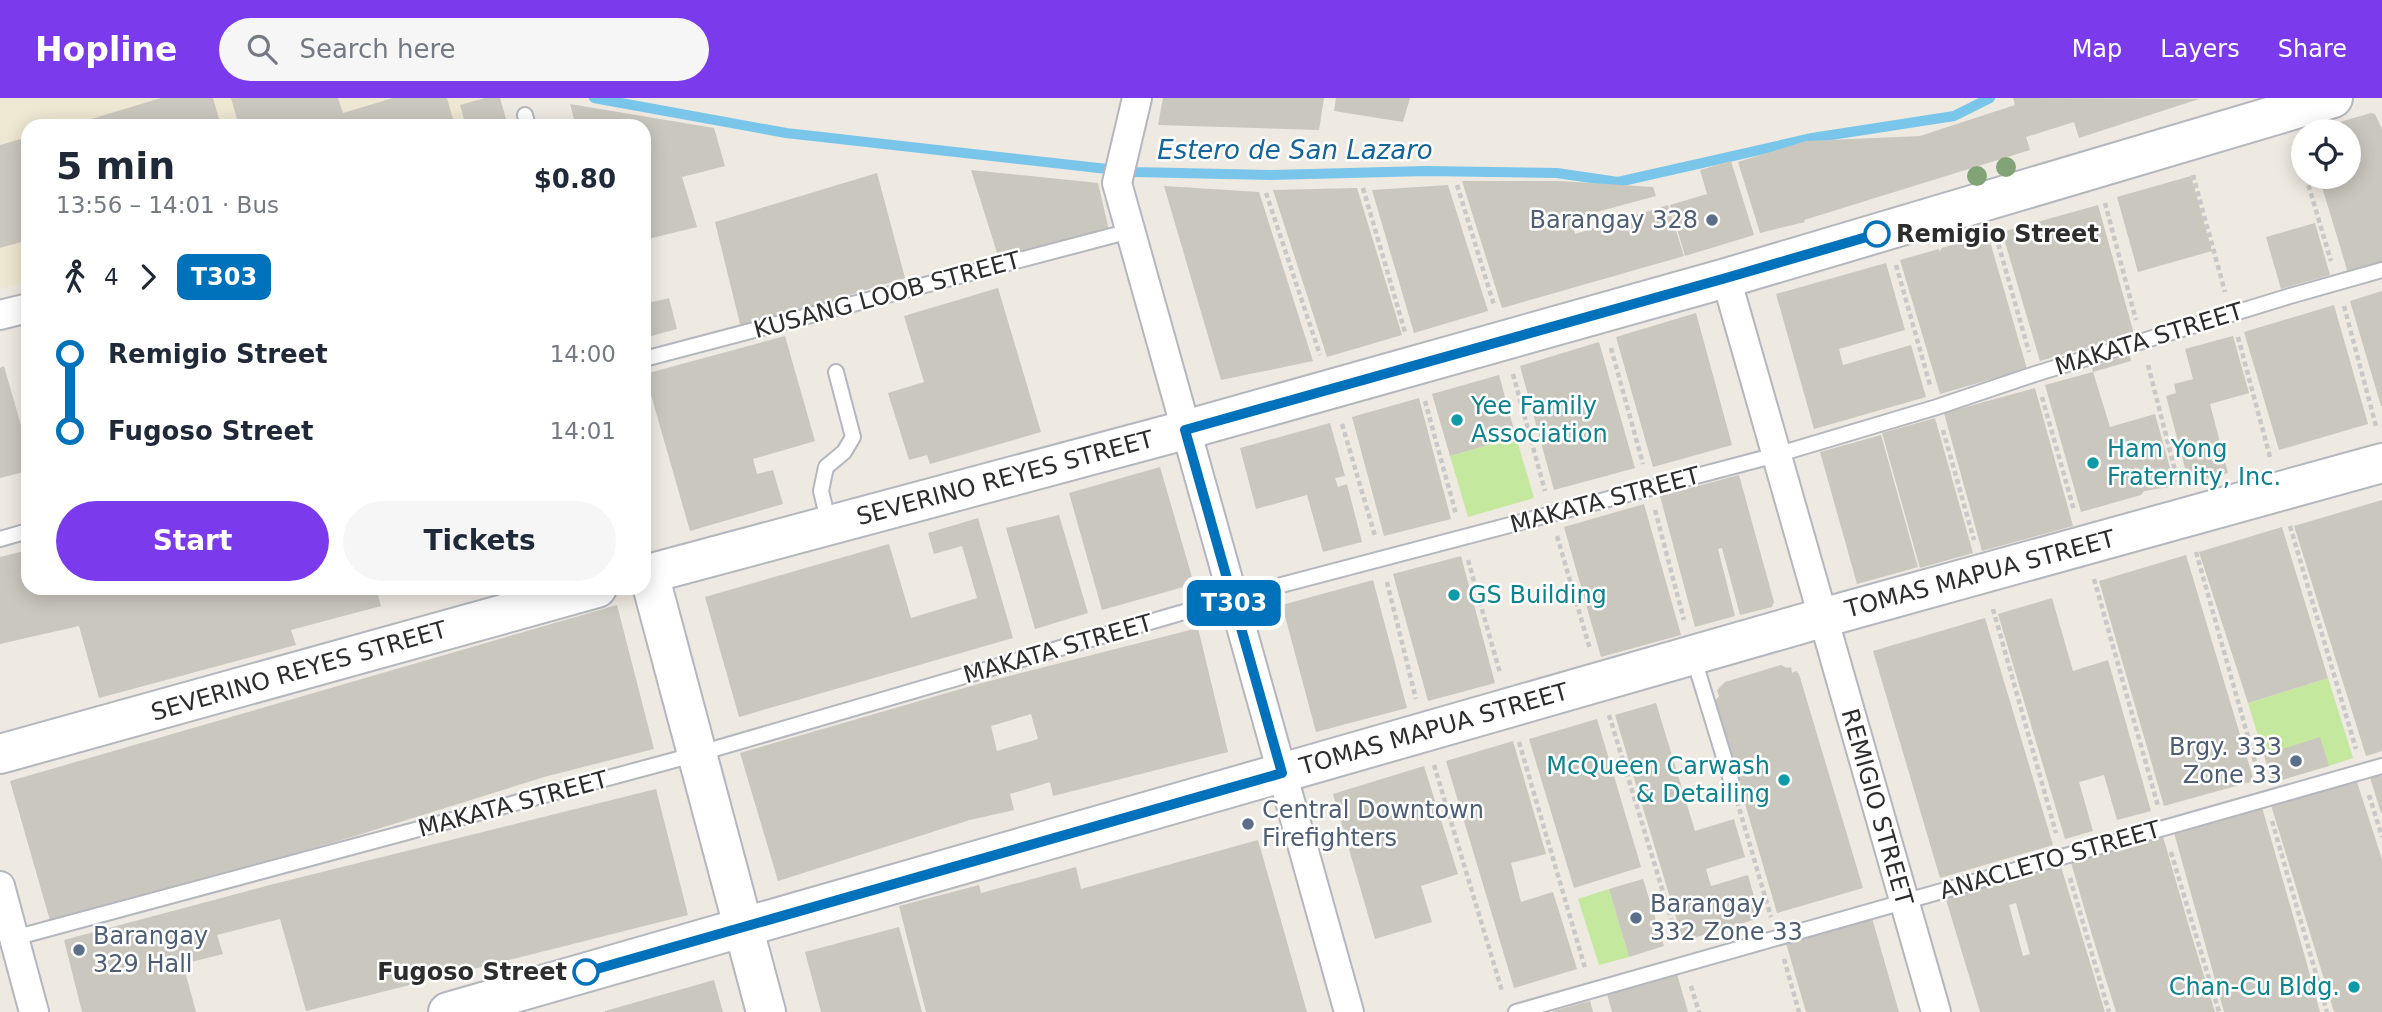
<!DOCTYPE html>
<meta charset="utf-8">
<style>
body{margin:0;font-family:"DejaVu Sans",sans-serif;background:#f6f6f7;color:#1f2937;height:100vh;display:flex;flex-direction:column;font-size:26px;white-space:nowrap}
*{box-sizing:border-box;margin:0}
p{font-size:23px;color:#747a83}
.icon{flex:none;width:38px;height:38px;fill:none;stroke:currentColor;stroke-width:2;stroke-linecap:round;stroke-linejoin:round}
.map{position:relative;flex:1;overflow:hidden}
.side{position:absolute;left:21px;top:21px;width:630px;height:476px;display:flex;flex-direction:column;background:#fff;border-radius:21px;box-shadow:0 4px 18px #0003}
.side>*{flex:none}
.badge{padding:0 14px;border-radius:10px;font-size:24px;line-height:46px}
.fabs{position:absolute;left:2291px;top:21px;display:grid;gap:14px}
.fabs a{display:grid;place-items:center;width:70px;height:70px;border-radius:50%;background:#fff;box-shadow:0 4px 18px #0003;font-size:35px}
.map>.badge{position:absolute;translate:-50% -50%;box-shadow:0 0 0 4px #fff}
.legs{display:flex;align-items:center;gap:10px;height:77px;padding:0 35px;font-size:23px}
.legs p{margin-inline-start:auto}
.head{display:flex;align-items:center;justify-content:space-between;height:119px;padding:0 35px}
h1{font-size:38px;font-weight:700;line-height:52px}
.button{display:flex;gap:14px;margin-top:auto;padding:14px 35px}
.button a{flex:1;height:80px;border-radius:42px;background:#7c3aed;color:#fff;font-size:28px;font-weight:700;line-height:80px;text-align:center}
.button a+a{background:#f6f6f7;color:#1f2937}
ul{padding:0 35px;list-style:none}
li{display:flex;align-items:center;gap:24px;height:77px;font-size:26px}
li i{display:grid;place-items:center;width:10px;height:100%;margin:0 9px;background:currentColor}
li i::after{content:'';width:18px;height:18px;margin:-9px;border:5px solid;border-radius:50%;background:#fff}
li p{margin-inline-start:auto}
li:first-child i{background:linear-gradient(#0000 50%,currentColor 0)}
li:last-child i{background:linear-gradient(currentColor 50%,#0000 0)}
header{display:flex;align-items:center;gap:42px;box-sizing:border-box;height:98px;padding:0 35px;background:#7c3aed;color:#fff}
header strong{font-size:33px}
nav{display:flex;gap:38px;margin-inline-start:auto;font-size:24px}
.search{width:490px;height:63px;background:#f6f6f7;display:flex;align-items:center;gap:18px;box-sizing:border-box;padding:0 24px;border-radius:38px;color:#747a83;font-size:26px}
.map>svg:first-child{display:block}
</style>
<header>
<strong>Hopline</strong>
<div class="search"><svg class="icon" aria-label="search" viewBox="0 0 24 24"><circle cx="10" cy="10" r="6"/><path d="M15 15l6 6"/></svg>Search here</div>
<nav><a>Map</a><a>Layers</a><a>Share</a></nav>
</header>
<div class="map">
<svg width="2382" height="914" viewBox="0 0 2382 914">
<rect width="100%" height="100%" fill="#eee9e1"/>
<path fill="#eee7d2" d="M0 0H501L502 28H28V183L0 191Z"/>
<path fill="#c4e89d" d="M1516 339 1534 400 1468 419 1450 358Z
M2328 580 2353 660 2329 668 2264 657 2248 605Z
M1609 791 1629 859 1599 867 1578 801Z"/>
<g fill="none" stroke-linecap="round" stroke-linejoin="round">
<path stroke="#7ac6ea" stroke-width="10" d="M594 0 786 35 1134 74 1271 77 1426 73 1557 75 1618 84 1812 40 1954 18 1990 0"/>
</g>
<path fill="#cac7bf" fill-rule="evenodd" d="M161 0H213L221 28H68Z
M231 0H338L343 15 393 0H447L455 28H239Z
M485 0H500L508 28H466L460 7Z
M1163 0H1324L1319 32 1158 27Z
M1336 0H1410L1403 24 1334 13Z
M2013 0 2199 1 2079 40 2074 24 2026 39 2030 52 1804 122 1805 124 1760 135 1738 64 1806 43 1920 38 2015 7Z
M570 6 714 30 725 68 682 79 697 129 644 142V28H576Z
M2371 15 2375 16 2382 31V169L2348 175 2319 79H2348V33H2309Z
M28 39V142L0 150V47Z
M1731 63 1754 137 1685 158 1670 107 1707 96 1700 72Z
M971 72 1098 85 1109 132 999 161Z
M877 75 905 180 741 230 715 124Z
M2191 78 2212 153 2138 174 2117 99Z
M1462 83H1560L1653 89 1656 98 1571 121 1575 136 1668 107 1684 158 1502 210Z
M1448 87 1488 213 1414 235 1372 92Z
M1164 88 1259 94 1313 263 1221 282Z
M1357 90 1402 237 1327 259 1273 92Z
M2098 107 2134 236 2040 263 2002 134Z
M2315 125 2330 177 2281 191 2266 139Z
M1986 137 1989 140 2027 271 1940 296 1900 162 1939 151V154L1942 150Z
M1886 165 1905 232 1839 251 1843 267 1911 247 1926 299 1814 331 1776 196Z
M998 190 1041 334 930 366 927 357 909 362 888 295 924 284 904 218Z
M2382 193V308H2381L2350 203Z
M669 200 677 231 644 240V206Z
M2334 207 2368 326 2279 352 2244 234Z
M1696 215 1732 347 1653 369 1616 239Z
M785 238 815 343 753 361 757 376 773 372 783 406 690 433 645 276Z
M2233 238 2249 295 2210 306 2228 375 2189 385 2166 298 2176 295 2174 286 2193 281 2185 251Z
M1599 244 1635 370 1554 392 1520 268Z
M2130 257 2131 263 2093 274 2092 268Z
M4 268 28 352V373L0 380V270Z
M2093 274 2110 329 2155 316 2175 388 2144 393 2141 397 2081 414 2045 287Z
M1499 277 1516 339 1450 358 1432 296Z
M2035 290 2073 428 1982 453 1944 315Z
M1419 300 1451 421 1384 438 1352 319Z
M1935 320 1973 455 1920 470 1882 335Z
M1330 325 1345 378 1335 380 1338 389 1347 386 1362 444 1323 454 1307 397 1256 411 1240 350Z
M1881 337 1918 469 1857 486 1820 354Z
M1160 369 1194 486 1102 512 1069 395Z
M1739 377 1774 504 1772 509 1740 517 1722 450 1718 451 1735 518 1695 529 1660 398Z
M2382 402V653L2366 658 2294 428Z
M1644 406 1681 537 1601 559 1564 429Z
M1059 417 1088 515 1035 531 1006 430Z
M978 420 1013 540 739 619 705 499 889 446 911 520 977 500 962 448 934 456 928 435Z
M2282 429 2328 580 2248 605 2199 454Z
M28 452V490H376L381 508 291 532 296 547 99 600 79 528 0 546V459Z
M2186 457 2254 683 2164 708 2099 483Z
M1461 458 1495 585 1428 603 1393 476Z
M1373 482 1407 610 1316 634 1282 507Z
M2052 500 2073 573 2108 562 2151 713 2117 722 2104 677 2079 684 2093 733 2065 741 1998 516Z
M617 507 654 651 544 679 352 739 51 826 10 683Z
M1985 520 2053 747 1940 780 1873 553Z
M1198 530 1228 654 1053 698 1050 684 1010 696 1014 712 970 722 778 783 740 655 978 586ZM1031 616 1038 641 997 653 991 628Z
M1781 567 1787 570 1791 569 1792 575 1796 573 1799 576 1863 790 1777 815 1715 603 1719 598 1717 592 1725 584Z
M1656 605 1695 733 1734 721 1745 759 1706 771 1711 788 1748 777 1760 820 1683 843 1615 617Z
M1597 621 1641 769 1574 790 1529 641Z
M2320 639 2329 668 2272 685 2264 657Z
M1513 643 1546 756 1511 765 1521 804 1553 794 1577 871 1514 890 1446 663Z
M1424 668 1458 776 1421 788 1432 824 1375 841 1333 696Z
M2382 672V715H2381L2369 676Z
M2356 681 2382 761V914H2334L2271 707Z
M656 691 688 817 306 913 280 821 217 837 223 856 183 866 196 914H82L64 842 270 787Z
M2261 706 2305 859 2320 914H2224L2173 731Z
M2162 735 2190 832 2215 914H2116L2092 837 2070 761Z
M1258 742 1307 914H926L899 808 979 787 981 795 1076 769 1081 791Z
M2059 762 2105 914H1980L1944 795ZM2016 805 2030 856 2023 858 2009 807Z
M1643 781 1664 848 1629 859 1609 791Z
M1872 820 1899 914H1806L1786 845Z
M899 829 922 914H821L805 854Z
M1677 876 1688 914H1612L1607 896Z
M714 882 723 914H605V913Z
M1590 903 1593 914H1553V913Z"/>
<g fill="none" stroke-linecap="round" stroke-linejoin="round">
<defs>
<path id="lane" d="M525 17 528 28
M644 261 1130 133
M829 426 821 393 826 369 844 354 853 339 836 274
M0 441 28 433
M1693 558 1731 682
M14 840 697 656 1232 500 1776 357 1937 309 2035 276 2290 198 2382 172
M1516 914 2382 668"/>
<path id="street" d="M1137 0 1117 85 1349 914
M1726 180 1936 914
M0 217 28 210
M0 788 34 914"/>
<path id="secondary" d="M649 476 766 914
M644 477 1185 332 1726 180 2333 0
M0 656 597 490
M448 914 1822 520 2382 365"/>
</defs>
<use href="#lane" stroke="#b4b6c0" stroke-width="18"/>
<use href="#street" stroke="#b4b6c0" stroke-width="32"/>
<use href="#secondary" stroke="#b4b6c0" stroke-width="42"/>
<path stroke="#c8c8c8" stroke-width="4.5" stroke-dasharray="5 3.5" stroke-linecap="butt" d="M2297 49 2303 68
M2193 77 2225 194
M2306 79 2331 163
M1457 87 1494 207
M1363 90 1405 234
M1266 95 1320 257
M2105 105 2136 222
M1996 138 2029 254
M1896 167 1930 287
M2344 208 2376 328
M2238 239 2270 359
M1611 250 1643 366
M2148 267 2178 384
M1513 276 1545 393
M2042 299 2074 412
M1425 303 1456 416
M1342 326 1375 438
M1943 332 1974 442
M1655 412 1684 522
M2290 428 2356 651
M1557 438 1590 551
M2196 454 2259 678
M1468 462 1500 575
M2094 481 2158 708
M1387 484 1416 601
M1993 511 2056 735
M1609 617 1678 843
M1519 644 1585 870
M1434 667 1502 893
M2369 697 2382 739
M1737 703 1771 819
M2272 723 2327 914
M2171 754 2219 914
M2070 780 2109 914
M1784 861 1799 914
M1691 888 1699 914"/>
<use href="#lane" stroke="#fff" stroke-width="14"/>
<use href="#street" stroke="#fff" stroke-width="28"/>
<use href="#secondary" stroke="#fff" stroke-width="38"/>
</g>
<g fill="#82a376">
<circle cx="2006" cy="69" r="10"/>
<circle cx="1977" cy="78" r="10"/>
</g>
<g fill="none" stroke-linecap="round" stroke-linejoin="round">
<defs>
<path id="line-1" d="M586 874 1282 675 1185 332 1726 180 1877 136"/>
</defs>
<use href="#line-1" stroke="#fff" stroke-width="16"/>
<use href="#line-1" stroke="#0072bc" stroke-width="10"/>
</g>
<g fill="#5c6f8a" stroke="#fff" stroke-width="2.5">
<circle cx="1712" cy="122" r="7"/>
<circle cx="2296" cy="663" r="7"/>
<circle cx="1248" cy="726" r="7"/>
<circle cx="1636" cy="820" r="7"/>
<circle cx="79" cy="852" r="7"/>
</g>
<g fill="#fff" stroke="#0072bc" stroke-width="3.5">
<circle cx="1877" cy="136" r="12"/>
<circle cx="586" cy="874" r="12"/>
</g>
<g fill="#0f9aa8" stroke="#fff" stroke-width="2.5">
<circle cx="1457" cy="322" r="7"/>
<circle cx="2093" cy="365" r="7"/>
<circle cx="1454" cy="497" r="7"/>
<circle cx="1784" cy="682" r="7"/>
<circle cx="2354" cy="889" r="7"/>
</g>
<g text-anchor="middle" dominant-baseline="central" stroke-width="5" stroke-linejoin="round" paint-order="stroke">
<g font-size="24" fill="#4e5e75" stroke="#fff" text-anchor="start">
<text x="1698" y="122" text-anchor="end">Barangay 328</text>
<text x="2282" y="649" text-anchor="end">Brgy. 333<tspan x="2282" dy="28">Zone 33</tspan></text>
<text x="1262" y="712">Central Downtown<tspan x="1262" dy="28">Firefighters</tspan></text>
<text x="1650" y="806">Barangay<tspan x="1650" dy="28">332 Zone 33</tspan></text>
<text x="93" y="838">Barangay<tspan x="93" dy="28">329 Hall</tspan></text>
</g>
<g font-size="24" font-weight="bold" fill="#2d2d2d" stroke="#fff" text-anchor="start">
<text x="1896" y="136">Remigio Street</text>
<text x="567" y="874" text-anchor="end">Fugoso Street</text>
</g>
<g font-size="24" fill="#2d2d2d" stroke="#fff">
<text transform="translate(887 197) rotate(-15)">KUSANG LOOB STREET</text>
<text transform="translate(2149 241) rotate(-17)">MAKATA STREET</text>
<text transform="translate(1005 380) rotate(-15)">SEVERINO REYES STREET</text>
<text transform="translate(1605 402) rotate(-15)">MAKATA STREET</text>
<text transform="translate(1980 476) rotate(-15)">TOMAS MAPUA STREET</text>
<text transform="translate(1058 551) rotate(-16)">MAKATA STREET</text>
<text transform="translate(299 573) rotate(-16)">SEVERINO REYES STREET</text>
<text transform="translate(1434 631) rotate(-16)">TOMAS MAPUA STREET</text>
<text transform="translate(513 706) rotate(-15)">MAKATA STREET</text>
<text transform="translate(1877 709) rotate(74)">REMIGIO STREET</text>
<text transform="translate(2050 762) rotate(-16)">ANACLETO STREET</text>
</g>
<g font-size="24" fill="#0d838f" stroke="#fff" text-anchor="start">
<text x="1471" y="308">Yee Family<tspan x="1471" dy="28">Association</tspan></text>
<text x="2107" y="351">Ham Yong<tspan x="2107" dy="28">Fraternity, Inc.</tspan></text>
<text x="1468" y="497">GS Building</text>
<text x="1770" y="668" text-anchor="end">McQueen Carwash<tspan x="1770" dy="28">&amp; Detailing</tspan></text>
<text x="2340" y="889" text-anchor="end">Chan-Cu Bldg.</text>
</g>
<g font-size="26" font-style="italic" fill="#14659b" stroke="#fff">
<text x="1295" y="52">Estero de San Lazaro</text>
</g>
</g>
</svg>
<div class="fabs">
<a><svg class="icon" aria-label="locate" viewBox="0 0 24 24"><circle cx="12" cy="12" r="6"/><path d="M12 2v4M12 18v4M2 12h4M18 12h4"/></svg></a>
</div>
<b class="badge" style="left:1234px;top:505px;background:#0072bc;color:#fff">T303</b>
<section class="side">
<div class="head"><div><h1>5 min</h1><p>13:56 – 14:01 · Bus</p></div><b>$0.80</b></div>
<div class="legs"><svg class="icon" aria-label="walk" viewBox="0 0 24 24"><circle cx="13" cy="4" r="2"/><path d="M13 8l-2 6 4 7M11 14l-3 7M7 12l3-4h3l4 4"/></svg>4<svg class="icon" aria-label="forward" viewBox="0 0 24 24"><path d="M9 5l7 7-7 7"/></svg><b class="badge" style="background:#0072bc;color:#fff">T303</b></div>
<ul>
<li><i style="color:#0072bc"></i><b>Remigio Street</b><p>14:00</p></li>
<li><i style="color:#0072bc"></i><b>Fugoso Street</b><p>14:01</p></li>
</ul>
<div class="button"><a>Start</a><a>Tickets</a></div>
</section>
</div>
